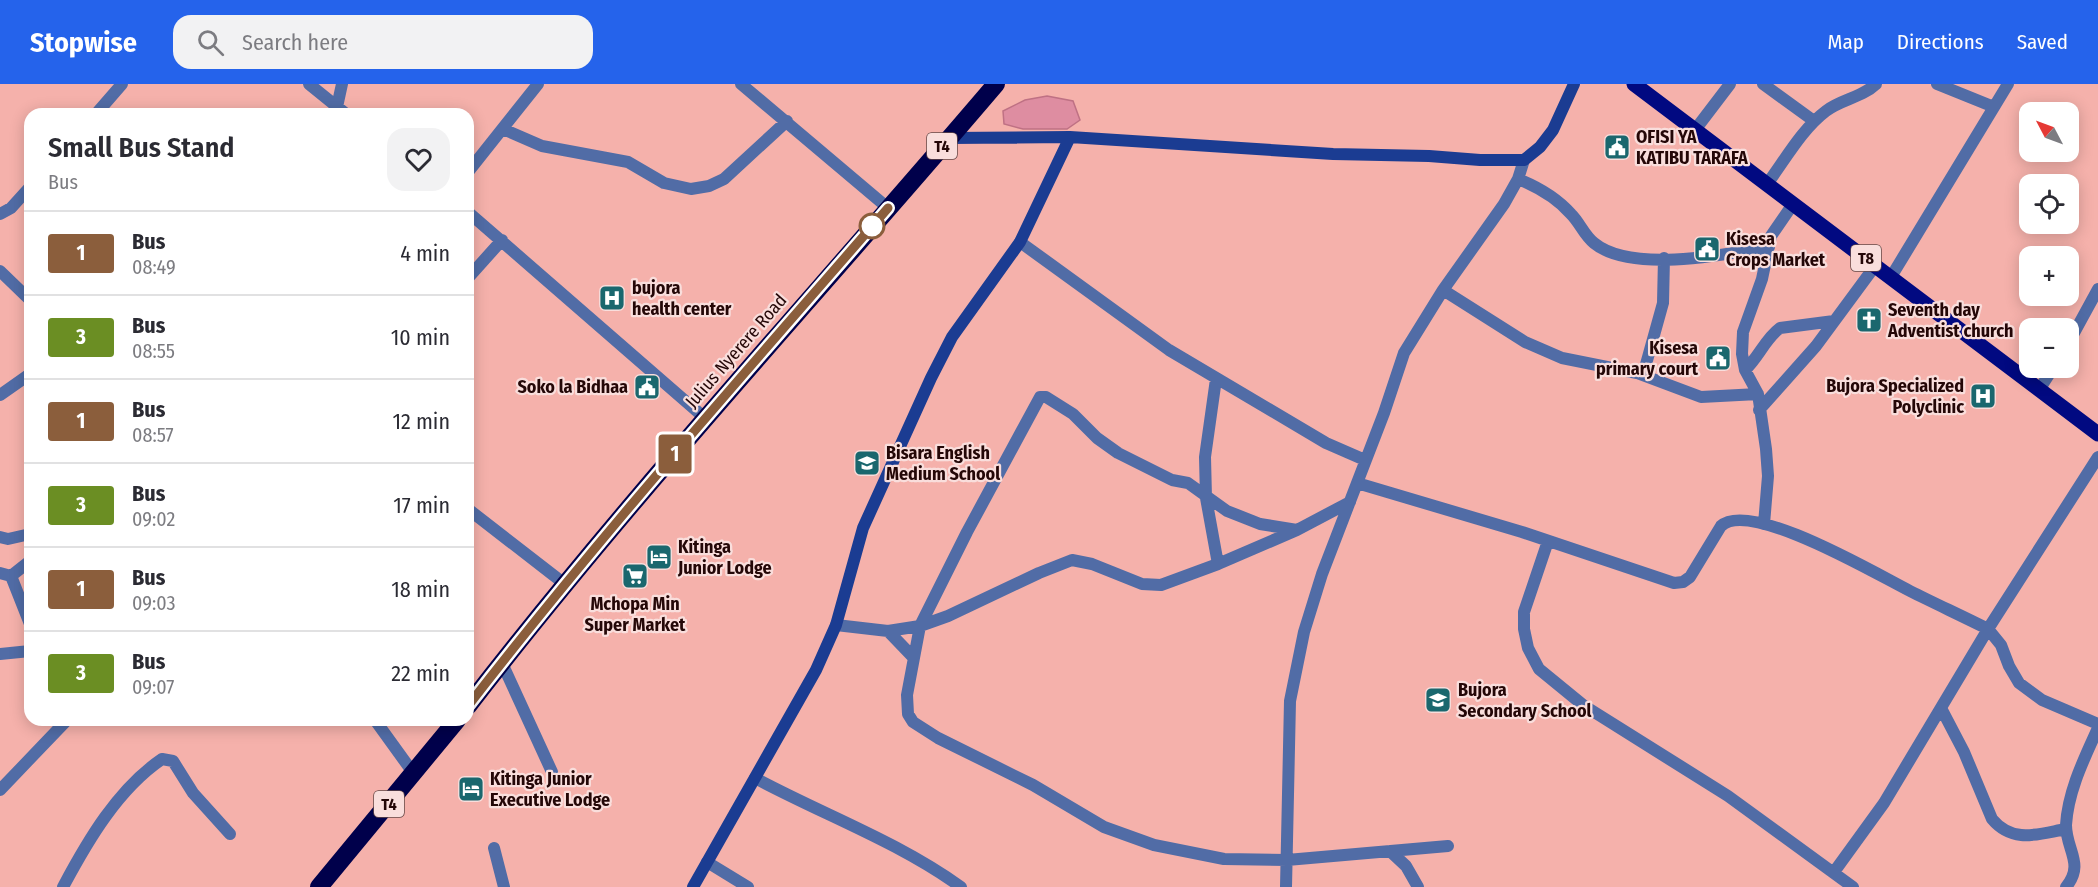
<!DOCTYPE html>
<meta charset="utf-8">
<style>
body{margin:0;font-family:"Fira Sans Condensed",sans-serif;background:#f2f2f3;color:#2b2b33;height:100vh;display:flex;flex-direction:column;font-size:22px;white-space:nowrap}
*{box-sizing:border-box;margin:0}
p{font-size:20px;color:#7c7c81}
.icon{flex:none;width:33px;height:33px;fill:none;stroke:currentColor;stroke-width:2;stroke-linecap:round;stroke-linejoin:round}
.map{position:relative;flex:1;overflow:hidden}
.sheet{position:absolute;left:24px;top:24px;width:450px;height:618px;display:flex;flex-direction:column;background:#fff;border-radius:18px;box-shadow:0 3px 15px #0003}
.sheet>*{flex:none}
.badge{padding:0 12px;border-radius:4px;font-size:21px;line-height:39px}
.needle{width:39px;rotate:311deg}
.tools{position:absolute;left:2019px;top:18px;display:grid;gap:12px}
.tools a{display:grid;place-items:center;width:60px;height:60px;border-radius:12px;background:#fff;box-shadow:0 3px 15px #0003;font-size:30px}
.map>.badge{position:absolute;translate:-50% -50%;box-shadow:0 0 0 3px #fff}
.round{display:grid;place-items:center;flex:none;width:63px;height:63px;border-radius:18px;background:#f2f2f3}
.head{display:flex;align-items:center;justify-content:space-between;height:102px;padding:0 24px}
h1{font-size:28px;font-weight:600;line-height:45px}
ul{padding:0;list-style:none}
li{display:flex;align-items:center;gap:18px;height:84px;padding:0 24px;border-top:2px solid #e1e1e2}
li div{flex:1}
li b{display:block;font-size:22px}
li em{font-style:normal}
li .badge{min-width:66px;font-weight:700;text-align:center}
header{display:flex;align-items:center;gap:36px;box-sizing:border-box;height:84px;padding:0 30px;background:#2563eb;color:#fff}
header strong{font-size:28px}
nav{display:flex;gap:33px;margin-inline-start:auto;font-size:21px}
.search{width:420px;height:54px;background:#f2f2f3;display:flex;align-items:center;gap:15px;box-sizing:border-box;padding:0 21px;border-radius:18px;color:#7c7c81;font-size:22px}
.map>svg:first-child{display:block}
</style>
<header>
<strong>Stopwise</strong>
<div class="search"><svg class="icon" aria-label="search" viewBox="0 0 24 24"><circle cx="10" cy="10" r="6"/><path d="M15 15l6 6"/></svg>Search here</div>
<nav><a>Map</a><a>Directions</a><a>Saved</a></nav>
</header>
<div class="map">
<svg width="2098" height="803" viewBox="0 0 2098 803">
<rect width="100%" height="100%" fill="#f5b1ab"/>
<path fill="#de8da1" stroke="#bf7184" stroke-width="1.5" d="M1047 12 1073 17 1080 36 1067 45H1023L1004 40 1003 27 1025 16Z"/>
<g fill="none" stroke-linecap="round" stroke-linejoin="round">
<path stroke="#516ca6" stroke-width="12" d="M309 0 346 30
M741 0 888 124
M1763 0 1814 37
M1937 0 1994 23
M337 23 342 0
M96 30 122 0
M503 45 542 62 628 78 664 99 691 105 709 102 724 95 787 37
M1695 46 1730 0
M468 88 538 0
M1518 95C1538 103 1556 113 1571 130 1580 139 1584 151 1594 159 1630 189 1724 171 1769 163
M1767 100C1785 76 1802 45 1826 27 1842 15 1861 14 1876 0
M468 128 706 335
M0 130 11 124 30 103
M1020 158 1169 266 1326 359 1365 376
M0 187 30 216
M1891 193 2008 0
M468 194 502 156
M1443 206 1525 258 1562 274 1637 289 1701 313 1758 310
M2068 260 2098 205
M1745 286C1759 273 1765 255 1780 244L1834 237
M1643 291 1663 219 1664 174
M1216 295 1205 373 1206 414 1218 480
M2039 306 2053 284
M0 311 30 290
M1759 326 1816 262 1875 182
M1357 399 1522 448 1674 499 1683 498 1690 493 1721 442C1750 415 1878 491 1910 507 1936 520 1962 532 1988 545L2001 561 2009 582 2019 599 2042 616 2098 640
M468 425 566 501
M1764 440 1768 392 1766 365 1758 310 1745 286 1742 270 1743 248 1762 195 1771 152 1793 120
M1297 446 1260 440 1227 427 1188 399 1172 396 1118 369 1097 354 1073 330 1046 313H1040L967 448 920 542 907 611 908 630 913 638 938 654 1033 701 1104 743 1154 761 1224 775 1287 776 1448 762
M0 453 8 455 30 450
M1548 457 1524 528V545L1528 564 1539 585 1583 621 1728 712 1853 803
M0 489 11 492 30 477
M11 492 30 540
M836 541 888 547 920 542 948 532 1039 489 1072 476 1092 480 1142 500 1161 501 1218 480 1297 446 1350 418
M888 547 912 572
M0 570 30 567
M502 579 552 688
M1941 624 1964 668 1992 735C2013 760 2038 750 2066 745
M375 636 414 690
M755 694C824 731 897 757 961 803
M0 706 67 636
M494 764 504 803
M1390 767 1406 782 1418 803
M707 778 748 803
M1834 788 1884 719 1988 545 2098 373
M63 803C88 756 118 705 162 675L173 677 193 709 230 750
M1286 803 1290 617 1304 548 1322 490 1384 329 1404 269 1443 206 1504 120 1518 95 1524 76
M2066 803C2085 780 2066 766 2066 741 2068 707 2084 675 2098 644"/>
<path stroke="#1b3c92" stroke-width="12" d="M949 54 1070 53 1333 70 1429 72 1480 76H1524L1540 63 1553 46 1574 0
M693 803 816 586 836 541 863 444 931 294 952 253 1020 158 1070 53"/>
<path stroke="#010981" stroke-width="15" d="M1634 0 2098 350"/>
<path stroke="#00004b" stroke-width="18" d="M468 622C634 407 820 207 996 0
M319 803 457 636"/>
</g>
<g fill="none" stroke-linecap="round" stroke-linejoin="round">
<defs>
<path id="line" d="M468 622C601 450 746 288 888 124"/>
</defs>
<use href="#line" stroke="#fff" stroke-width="14"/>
<use href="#line" stroke="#8b5e3c" stroke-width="9"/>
</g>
<defs>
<symbol id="civic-square" viewBox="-11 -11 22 22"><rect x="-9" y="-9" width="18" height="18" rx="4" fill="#1a676e" stroke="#f9dedc"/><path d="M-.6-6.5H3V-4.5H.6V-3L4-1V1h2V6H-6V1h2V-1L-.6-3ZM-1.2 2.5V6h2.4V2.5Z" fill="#fff"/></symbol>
<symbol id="hospital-square" viewBox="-11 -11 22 22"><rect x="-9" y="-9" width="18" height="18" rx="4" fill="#1a676e" stroke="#f9dedc"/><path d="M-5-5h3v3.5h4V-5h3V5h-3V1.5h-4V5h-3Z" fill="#fff"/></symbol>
<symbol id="church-square" viewBox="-11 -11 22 22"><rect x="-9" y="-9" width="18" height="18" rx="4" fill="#1a676e" stroke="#f9dedc"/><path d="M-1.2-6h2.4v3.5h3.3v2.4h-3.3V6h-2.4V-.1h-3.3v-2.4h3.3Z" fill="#fff"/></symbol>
<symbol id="school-square" viewBox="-11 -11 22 22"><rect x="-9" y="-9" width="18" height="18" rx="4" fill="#1a676e" stroke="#f9dedc"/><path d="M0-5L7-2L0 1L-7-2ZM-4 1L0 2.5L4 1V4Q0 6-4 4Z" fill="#fff"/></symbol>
<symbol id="hotel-square" viewBox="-11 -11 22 22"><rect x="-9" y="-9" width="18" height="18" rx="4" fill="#1a676e" stroke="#f9dedc"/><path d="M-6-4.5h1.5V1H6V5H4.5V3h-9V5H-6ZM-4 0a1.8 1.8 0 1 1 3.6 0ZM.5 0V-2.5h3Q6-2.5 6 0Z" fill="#fff"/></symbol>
<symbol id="supermarket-square" viewBox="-11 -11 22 22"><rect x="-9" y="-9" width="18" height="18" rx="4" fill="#1a676e" stroke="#f9dedc"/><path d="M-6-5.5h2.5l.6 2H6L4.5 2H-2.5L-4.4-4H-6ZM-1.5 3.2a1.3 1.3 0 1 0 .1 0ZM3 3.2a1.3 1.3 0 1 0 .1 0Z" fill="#fff"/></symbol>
</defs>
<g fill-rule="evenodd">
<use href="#civic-square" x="1602" y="48" width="30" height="30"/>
<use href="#civic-square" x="1692" y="150" width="30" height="30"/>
<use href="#hospital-square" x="597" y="199" width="30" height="30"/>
<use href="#church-square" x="1854" y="221" width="30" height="30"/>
<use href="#civic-square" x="1703" y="259" width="30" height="30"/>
<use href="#civic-square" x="632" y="288" width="30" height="30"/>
<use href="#hospital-square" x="1968" y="297" width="30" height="30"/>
<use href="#school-square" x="852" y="364" width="30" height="30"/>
<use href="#hotel-square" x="644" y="458" width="30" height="30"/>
<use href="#supermarket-square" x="620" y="477" width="30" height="30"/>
<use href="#school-square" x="1423" y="601" width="30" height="30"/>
<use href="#hotel-square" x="456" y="690" width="30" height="30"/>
</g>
<circle fill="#fff" stroke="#8b5e3c" stroke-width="3" cx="872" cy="142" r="12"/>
<g text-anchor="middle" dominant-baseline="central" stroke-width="4.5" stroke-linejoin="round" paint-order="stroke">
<g fill="#f9dedc" stroke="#644847" stroke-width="1.5">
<rect x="927" y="49" width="30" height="26" rx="4.5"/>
<rect x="1851" y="161" width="30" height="26" rx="4.5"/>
<rect x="374" y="707" width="30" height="26" rx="4.5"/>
</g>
<g font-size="16" font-weight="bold" fill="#240707">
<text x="942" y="62">T4</text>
<text x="1866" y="174">T8</text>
<text x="389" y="720">T4</text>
</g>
<g font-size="18" font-weight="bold" fill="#240707" stroke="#f9dedc" text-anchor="start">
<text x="1636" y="53">OFISI YA<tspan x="1636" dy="21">KATIBU TARAFA</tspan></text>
<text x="1726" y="155">Kisesa<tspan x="1726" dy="21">Crops Market</tspan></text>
<text x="632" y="204">bujora<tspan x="632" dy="21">health center</tspan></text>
<text x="1888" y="226">Seventh day<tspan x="1888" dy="21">Adventist church</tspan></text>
<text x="1698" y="264" text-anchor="end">Kisesa<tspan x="1698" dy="21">primary court</tspan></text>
<text x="1964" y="302" text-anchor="end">Bujora Specialized<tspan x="1964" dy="21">Polyclinic</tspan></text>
<text x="628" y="303" text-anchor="end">Soko la Bidhaa</text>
<text x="886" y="369">Bisara English<tspan x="886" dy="21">Medium School</tspan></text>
<text x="678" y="463">Kitinga<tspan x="678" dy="21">Junior Lodge</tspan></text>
<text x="635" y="520" text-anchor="middle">Mchopa Min<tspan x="635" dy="21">Super Market</tspan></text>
<text x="1458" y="606">Bujora<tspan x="1458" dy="21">Secondary School</tspan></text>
<text x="490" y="695">Kitinga Junior<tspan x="490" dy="21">Executive Lodge</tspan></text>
</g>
<g font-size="18" fill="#240707" stroke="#f9dedc">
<text transform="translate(736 267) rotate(-49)">Julius Nyerere Road</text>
</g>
</g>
</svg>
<div class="tools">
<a><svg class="needle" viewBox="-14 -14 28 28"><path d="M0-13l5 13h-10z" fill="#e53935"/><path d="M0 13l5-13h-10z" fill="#7c7c81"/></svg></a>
<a><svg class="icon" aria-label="locate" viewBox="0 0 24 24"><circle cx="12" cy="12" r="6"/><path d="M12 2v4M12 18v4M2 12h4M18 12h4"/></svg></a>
<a>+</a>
<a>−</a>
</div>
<b class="badge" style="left:675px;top:370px;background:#8b5e3c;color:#fff">1</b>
<section class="sheet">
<div class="head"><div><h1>Small Bus Stand</h1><p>Bus</p></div><a class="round"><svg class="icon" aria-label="heart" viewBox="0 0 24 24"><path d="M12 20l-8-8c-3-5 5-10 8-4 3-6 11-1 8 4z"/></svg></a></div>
<ul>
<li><span class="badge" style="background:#8b5e3c;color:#fff">1</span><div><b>Bus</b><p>08:49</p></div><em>4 min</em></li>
<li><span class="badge" style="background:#6b8e23;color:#fff">3</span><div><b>Bus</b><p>08:55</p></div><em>10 min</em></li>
<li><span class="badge" style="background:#8b5e3c;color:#fff">1</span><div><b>Bus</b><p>08:57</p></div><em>12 min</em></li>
<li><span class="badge" style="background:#6b8e23;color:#fff">3</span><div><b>Bus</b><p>09:02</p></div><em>17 min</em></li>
<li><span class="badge" style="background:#8b5e3c;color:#fff">1</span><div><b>Bus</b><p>09:03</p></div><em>18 min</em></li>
<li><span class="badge" style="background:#6b8e23;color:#fff">3</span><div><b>Bus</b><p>09:07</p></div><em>22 min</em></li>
</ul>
</section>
</div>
